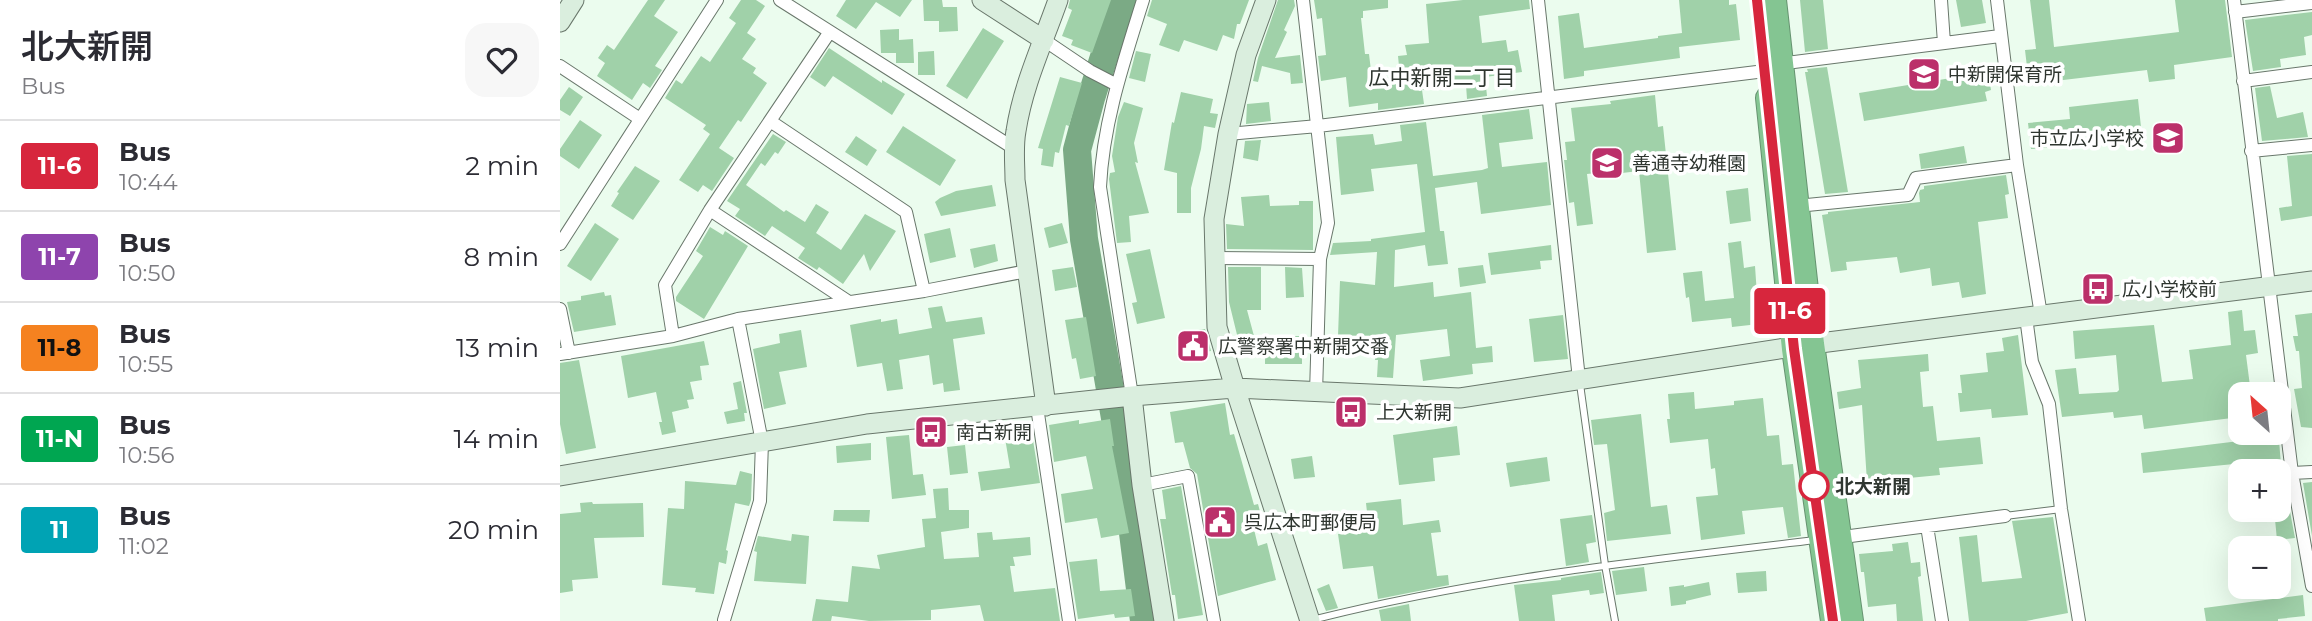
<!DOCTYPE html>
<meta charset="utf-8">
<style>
body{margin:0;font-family:Montserrat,"Noto Sans JP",sans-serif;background:#f7f7f7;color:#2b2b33;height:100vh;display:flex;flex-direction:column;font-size:26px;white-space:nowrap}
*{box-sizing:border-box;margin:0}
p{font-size:23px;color:#7c7c81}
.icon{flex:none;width:38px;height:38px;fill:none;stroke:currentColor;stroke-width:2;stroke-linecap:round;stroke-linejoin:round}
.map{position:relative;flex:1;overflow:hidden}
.details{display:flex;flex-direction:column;background:#fff;width:560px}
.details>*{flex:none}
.badge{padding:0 14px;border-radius:5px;font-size:24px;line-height:46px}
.needle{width:46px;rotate:333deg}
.fabs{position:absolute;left:1668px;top:382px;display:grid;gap:14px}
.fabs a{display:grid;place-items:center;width:63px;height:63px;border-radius:14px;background:#fff;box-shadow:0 7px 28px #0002;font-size:35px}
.map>.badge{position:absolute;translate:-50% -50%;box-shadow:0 0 0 4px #fff}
.round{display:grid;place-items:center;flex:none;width:74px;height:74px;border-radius:21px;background:#f7f7f7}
.summary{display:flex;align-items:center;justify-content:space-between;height:119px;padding:0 21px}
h1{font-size:33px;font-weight:600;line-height:52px}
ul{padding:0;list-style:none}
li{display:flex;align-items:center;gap:21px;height:91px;padding:0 21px;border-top:2px solid #e1e1e2}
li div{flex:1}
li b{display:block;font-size:26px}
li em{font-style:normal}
li .badge{min-width:77px;font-weight:700;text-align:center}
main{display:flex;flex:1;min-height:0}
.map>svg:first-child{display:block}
</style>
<main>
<section class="details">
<div class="summary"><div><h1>北大新開</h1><p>Bus</p></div><a class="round"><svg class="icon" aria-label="heart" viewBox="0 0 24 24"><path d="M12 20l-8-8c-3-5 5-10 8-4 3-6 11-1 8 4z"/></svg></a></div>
<ul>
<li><span class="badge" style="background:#d7263d;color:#fff">11-6</span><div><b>Bus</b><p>10:44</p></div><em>2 min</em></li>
<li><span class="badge" style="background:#8e44ad;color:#fff">11-7</span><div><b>Bus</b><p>10:50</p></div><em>8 min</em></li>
<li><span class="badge" style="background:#f58220;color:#111">11-8</span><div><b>Bus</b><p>10:55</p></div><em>13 min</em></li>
<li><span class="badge" style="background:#00a651;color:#fff">11-N</span><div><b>Bus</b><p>10:56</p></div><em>14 min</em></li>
<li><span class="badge" style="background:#00a3b4;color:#fff">11</span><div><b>Bus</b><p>11:02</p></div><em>20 min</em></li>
</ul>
</section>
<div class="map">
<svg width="1752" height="621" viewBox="0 0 1752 621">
<rect width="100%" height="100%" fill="#ebfcee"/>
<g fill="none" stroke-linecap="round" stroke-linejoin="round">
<path stroke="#7baa85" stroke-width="28" d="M562 0 531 98 517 150 524 239 568 493 584 621"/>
</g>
<path fill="#a0d1a9" d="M88 0H105L94 16 118 32 95 66 102 70 90 88 83 83 72 100 37 76 45 63 38 58 47 45 54 50Z
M181 0H196L205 6 187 33 196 39 182 59 196 68 193 73 207 83 181 122 178 120 159 148 174 158 152 191 143 185 138 192 119 180 150 134 143 129 146 125 105 98 116 80 122 84 141 56 150 62 176 23 169 18Z
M286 0H352L340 17 316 2 296 29 276 16Z
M363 0H382L383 7H397L398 31 379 32V21H364Z
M510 0H551L532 53 511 45 513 40 502 36 512 10 508 8Z
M592 0H689L680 24H677L674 39 663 35 657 51 624 40 619 52 599 45 607 24 587 16Z
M718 0H734L735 6 724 30 727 32 715 58 740 55 743 83 731 84 730 73 702 66 698 82 693 81 698 58Z
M754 0H828V8L803 11V18H801L805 54H809L812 79 840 76 838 56 847 55 845 45 869 43 866 4 903 0H969L970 9 919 16 922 43 946 40 948 52 958 50 962 72 925 77 927 96 907 99 906 85 862 90 864 104 818 110V103L789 107 786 77 761 81 758 56 766 55 762 18 757 19Z
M1119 0H1169V5L1176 4 1180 40 1119 47 1120 58 1024 71V76L1004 79 998 16 1019 13 1024 48 1098 38V36L1122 33Z
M1240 0H1263L1268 49 1245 52Z
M1396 0H1422L1426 23 1401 27Z
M1470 0H1489L1494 47 1619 32 1615 0H1665L1672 57 1614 65 1615 79 1589 82 1587 70 1469 84 1465 50 1476 49Z
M1752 12V35L1744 37 1746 55 1720 59 1721 67 1693 71 1685 20Z
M423 28 444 41 407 99 386 86Z
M339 29V40L353 39 354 63H336V53H321L320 30Z
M269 48 322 83V80L345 94 332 115 273 76 265 87 250 77Z
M374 51 375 75H358V52Z
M576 51 591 54 585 82 569 78Z
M1267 67 1288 192 1265 194 1245 72H1248L1247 69Z
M1428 72 1431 90 1425 92 1427 101 1304 121 1299 93Z
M500 77 522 83 509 126 506 125 499 153 495 152 493 167 481 165 483 149 478 148Z
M1710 86 1717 118 1743 112 1748 137 1702 141 1695 88Z
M9 87 23 97 10 116 0 110V100Z
M621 92 653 99 650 113 658 114 655 128 644 126 641 149 631 188V213H617V173L604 170 612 122 614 123Z
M1095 95 1098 127 1103 126 1116 250 1087 253 1079 171 1062 173 1061 170 1027 174 1033 224 1017 226 1014 202 1009 203 1004 160H1007L1005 142 1015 141 1011 108 1051 104 1050 101Z
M1578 99 1581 127 1493 136 1494 147 1471 149 1468 123 1510 119 1509 107Z
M564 102 583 108 574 143 578 163 575 162 589 213 569 216 571 242 557 243 549 179 550 173 555 172 552 156 558 117Z
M709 102 711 121 686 124 687 104Z
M969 109 973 139 939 143 942 167 987 162 991 205 921 214 917 182 875 188 880 231H884L888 264 868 266 865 245 835 250 834 287 873 282 874 297 911 292 916 348 932 346 933 362 912 364 913 374 863 381 860 360 890 356 887 329 836 335 833 378 817 377 818 360H815L816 341 786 339V337L778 336 780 281 815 285 817 252 770 255 773 243 811 241V239L865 232 857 164 811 169 814 191 781 195 776 137 813 134 815 145 842 141 840 125 866 122 873 176 922 170 928 168 922 115Z
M20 120 42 135 19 169 0 156V149Z
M343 126 396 160 380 186 326 152Z
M213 134 226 142 218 154 215 152 205 166 201 163 186 185 224 212 226 210 245 222 256 204 269 212 256 233 281 250 305 214 336 231 310 271 304 254 283 284 259 267 257 270 238 258 245 248 212 226 205 236 175 216 180 209 167 201Z
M296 136 317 150 307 166 285 152Z
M701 140 698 161 683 158 685 141Z
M1404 146 1407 163 1361 169 1359 154Z
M1752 154V216L1721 221 1719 208 1732 206 1727 156Z
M75 166 100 181 73 220 51 206 59 193 57 192Z
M1446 175 1449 194 1445 195 1448 218 1418 222 1426 294 1402 298 1399 282 1372 286 1370 268 1340 273 1337 257 1286 262 1287 270 1271 272 1262 215 1268 214V212L1360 202 1359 193 1360 190 1364 189V186Z
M432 185 436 206 381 216 375 202 380 198 396 191Z
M1188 188 1191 221 1170 224 1166 191Z
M709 195 710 206 739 205V201H753V250L667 249 666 224 684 226 681 197Z
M35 223 59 239 31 281 7 266Z
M502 223 508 243 489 248 484 228Z
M150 227 163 235 165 231 188 246 144 319 116 301V297L143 256 136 251Z
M390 228 396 257 370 263 364 234Z
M1181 241 1184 268 1195 266 1199 324 1172 327 1171 318 1132 322 1129 297 1126 298 1123 273 1142 271 1145 301 1174 298 1168 243Z
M435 244 438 261 414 268 410 249Z
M991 245 992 260 980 261 981 269 931 275 928 253Z
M590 249 605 318 577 324 572 303 577 302 566 254Z
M923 265 926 283 900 287 898 268Z
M513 267 517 287 495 291 492 270Z
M668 267H701V310H687L694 336H742V364H705V344L681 351 669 302Z
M725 267 742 268 744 297 726 298Z
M44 292 45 296 51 295 56 325 14 332 7 302 21 300V296Z
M382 306 386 322 422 317 425 334 393 339 400 390 384 392 383 383 373 385 369 355 339 360 343 389 327 391 322 363 297 367 290 325 321 319V322L337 319 339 334 372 328 368 308Z
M1682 310 1684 331 1695 330 1698 353 1686 355 1691 394H1680V417L1584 429 1582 415 1554 418 1553 412 1502 417 1495 370 1516 368 1519 394 1557 392 1559 390 1556 355 1515 359 1513 331 1594 325 1602 382 1633 379 1629 350 1671 345 1668 312Z
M1752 313V428L1741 427 1734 389 1742 388 1739 351H1736L1733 336H1738L1735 315Z
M1003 315 1008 359 974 362 969 319Z
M526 317 536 376 520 379 516 358 512 359 505 320Z
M645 329 651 351 627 355 624 332Z
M241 330 247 367 219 372 226 404 204 409 193 349 220 343 219 334Z
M1458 335 1468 415 1432 418 1431 409 1400 412 1398 393H1402L1400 375 1428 372 1426 353 1444 351 1442 338Z
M144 341 149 365 140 366 142 380 130 382 134 399 127 400 129 408 112 412 116 432 102 435 99 422H102L96 392 68 398 61 356Z
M1368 354 1369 371 1360 372 1363 407 1373 406 1377 441 1420 437 1423 464 1379 468 1380 475 1307 482 1302 405 1279 409 1277 392 1301 388 1298 360Z
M19 360 36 448 6 454 0 424V363Z
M181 381 187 413H184L185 421 167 424 164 412 178 409 173 383Z
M1134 392 1135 409 1174 405V401L1203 398 1207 436 1219 435 1222 465 1233 464 1241 536 1228 538 1223 507 1182 511 1185 534 1141 540 1136 497 1158 495 1155 468 1151 469 1148 439 1110 443 1107 419H1110L1108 394Z
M665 403 670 435 674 434 694 505 698 504 702 519 692 521 698 546 707 543 716 580 658 596 637 474 630 468 623 442 615 443 610 412Z
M1081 414 1091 507 1107 505 1111 534 1047 541 1044 513 1055 510 1047 444 1034 445 1031 420Z
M550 419 554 446H552L569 533 541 538 537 518 505 523 501 494 533 489 526 456 494 462 489 425 519 420V424Z
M470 422 480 483 421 491 418 472 450 468 443 426Z
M897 426 900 455 873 458 875 481 839 485 833 435Z
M349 435 353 475 363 474 366 495 332 499 326 437Z
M1704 438V442L1719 440 1721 465 1675 471 1674 464 1583 473 1581 453Z
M311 443V460L277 463 276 446Z
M405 445 408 473 390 475 387 447Z
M752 456 755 477 734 479 731 459Z
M987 457 990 481 950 487 946 463Z
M180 471 192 474 191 500 189 506 175 503 166 550 168 551 166 564 159 562 154 594 135 592 136 588 102 585 108 508 124 509 125 481 176 485Z
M1752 482V536L1743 483Z
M1725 485 1735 538 1717 540 1714 509H1718V486Z
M621 486 643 615 618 619 615 595H612L600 519H606L602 490Z
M388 488 389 510H409V528L381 532 384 559 419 557 417 533 432 532 433 540 470 537 471 555 453 557 455 566H450L454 592 495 588 500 621H424L420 605 371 610V620L309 621 272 616 271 621H252L256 599 288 602 292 566 320 569 317 555 365 547 362 519 376 518 373 489Z
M841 499 843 525 879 520 881 532 871 533 877 576 888 575 889 585 818 599 813 566 783 569 778 534 809 530 806 503Z
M32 502 33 504 83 503 84 537 34 538 38 578 12 580 13 591 0 593V514L21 512 20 503Z
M274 510H310L309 522 273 521Z
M1032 515 1036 542 1026 544 1029 562 1006 566 1000 519Z
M1493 517 1508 613 1466 621H1409L1399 537 1417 535 1422 582 1462 578 1452 521Z
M232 534 249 536 246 584 194 581 197 552 194 551 198 536 231 541Z
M1348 542 1351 563 1360 562 1361 576 1358 577 1363 621H1337L1336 604 1308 607 1304 572H1301L1299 554 1333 551 1332 544Z
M537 559 540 591 571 589 575 616 555 618 554 614 518 619 509 562Z
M1084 567 1087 591 1056 595 1052 571Z
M1206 571 1207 591 1178 593 1176 573Z
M1041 572 1044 593 1030 595 1029 590 992 595 995 621H959L954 585 1001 580V578Z
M1149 582 1151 595 1126 601V604L1111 606 1109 587 1124 585V587Z
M769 584 778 608 766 611 757 589Z
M1743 595 1745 616 1718 619V621H1646L1644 608Z
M849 604 851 621H821L819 610Z"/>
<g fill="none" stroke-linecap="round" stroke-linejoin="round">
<defs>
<path id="lane" d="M1020 384 1045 565 1055 621
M1445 516 1501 509
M752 620C917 578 1087 560 1256 540"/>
<path id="street" d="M220 0 455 149
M978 0 1019 379
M1381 0 1384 43
M1437 0 1457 165 1481 315
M1674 0 1732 473 1752 586
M1675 12 1752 3
M484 40 530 71 557 85
M1218 64 1440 36
M0 66 80 119
M1683 81 1752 72
M210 121 346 212 364 291
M668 134 758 126 1205 71
M1691 151 1752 145
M1237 206 1348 195 1356 178 1457 165
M150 210 289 302
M0 244 157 0
M655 258 760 259 768 223 743 0
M0 309 9 353
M1466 317 1472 362 1489 404 1501 509 1519 621
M113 336 105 285 150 210 269 33
M0 354 113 336 178 319 364 291 467 271
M756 393 760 259
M572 396 540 187C543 122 564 61 583 0
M477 407 509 621
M1732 473 1752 472
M582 485 628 476 654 621
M1367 526 1382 621
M1275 538 1445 516
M164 620 200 501 202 442 178 319"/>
<path id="secondary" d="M422 0 484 40
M706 0 686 55 668 134 654 219 657 327 675 388 750 621
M0 22 14 0
M572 396 582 485 604 621
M486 406 455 180C455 164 453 147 456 131 463 85 483 43 498 0
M0 476 307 424 572 396 675 388 900 398 1252 344 1752 281"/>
<path id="highway" d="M1214 0 1252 344 1291 621
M1208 98 1234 349 1273 621"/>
</defs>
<use href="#lane" stroke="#69776b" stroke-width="8"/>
<use href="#street" stroke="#69776b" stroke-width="14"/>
<use href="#secondary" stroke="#69776b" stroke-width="21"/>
<use href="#highway" stroke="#669370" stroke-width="26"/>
<use href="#lane" stroke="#fff" stroke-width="6"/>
<use href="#street" stroke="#fff" stroke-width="12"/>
<use href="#secondary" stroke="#daeede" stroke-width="19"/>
<use href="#highway" stroke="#84c592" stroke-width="24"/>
</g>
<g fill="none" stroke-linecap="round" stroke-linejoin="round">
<defs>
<path id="line" d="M1197 0 1234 349 1273 621"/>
</defs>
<use href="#line" stroke="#fff" stroke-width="16"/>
<use href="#line" stroke="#d7263d" stroke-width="10"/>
</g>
<defs>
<symbol id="school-square" viewBox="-11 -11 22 22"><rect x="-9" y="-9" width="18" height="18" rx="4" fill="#bb306a" stroke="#fff"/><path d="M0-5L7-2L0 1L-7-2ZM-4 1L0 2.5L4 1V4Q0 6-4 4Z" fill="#fff"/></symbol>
<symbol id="bus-square" viewBox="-11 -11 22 22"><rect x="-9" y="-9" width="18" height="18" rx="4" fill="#bb306a" stroke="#fff"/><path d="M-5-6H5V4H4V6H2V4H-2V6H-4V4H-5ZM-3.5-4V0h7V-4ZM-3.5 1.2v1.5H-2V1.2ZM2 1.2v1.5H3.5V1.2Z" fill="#fff"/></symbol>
<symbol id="civic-square" viewBox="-11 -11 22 22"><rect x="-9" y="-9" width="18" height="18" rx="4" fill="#bb306a" stroke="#fff"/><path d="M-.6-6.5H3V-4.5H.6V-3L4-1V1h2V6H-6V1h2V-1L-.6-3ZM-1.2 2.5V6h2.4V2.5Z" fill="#fff"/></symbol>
</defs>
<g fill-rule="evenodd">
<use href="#school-square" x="1345" y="55" width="38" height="38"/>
<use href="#school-square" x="1589" y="119" width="38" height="38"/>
<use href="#school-square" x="1028" y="144" width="38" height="38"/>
<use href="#bus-square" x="1519" y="270" width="38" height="38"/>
<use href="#civic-square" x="614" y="327" width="38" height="38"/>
<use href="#bus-square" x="772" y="393" width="38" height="38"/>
<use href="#bus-square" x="352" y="413" width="38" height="38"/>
<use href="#civic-square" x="641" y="503" width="38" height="38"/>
</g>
<circle fill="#fff" stroke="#d7263d" stroke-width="3.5" cx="1254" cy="486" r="14"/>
<g text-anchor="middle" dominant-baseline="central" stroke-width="7" stroke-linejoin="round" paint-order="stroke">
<g font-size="19" fill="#2f3630" stroke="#fff" text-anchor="start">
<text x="1388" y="74">中新開保育所</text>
<text x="1584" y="138" text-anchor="end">市立広小学校</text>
<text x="1072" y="163">善通寺幼稚園</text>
<text x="1562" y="289">広小学校前</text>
<text x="658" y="346">広警察署中新開交番</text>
<text x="816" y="412">上大新開</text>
<text x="396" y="432">南古新開</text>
<text x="684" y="522">呉広本町郵便局</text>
</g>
<g font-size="19" font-weight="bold" fill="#2f3630" stroke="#fff" text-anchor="start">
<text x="1275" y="486">北大新開</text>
</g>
<g font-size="21" fill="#2f3630" stroke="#fff">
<text x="882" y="77">広中新開二丁目</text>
</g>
</g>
</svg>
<div class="fabs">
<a><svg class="needle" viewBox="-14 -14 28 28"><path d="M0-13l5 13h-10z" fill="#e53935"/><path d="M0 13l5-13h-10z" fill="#7c7c81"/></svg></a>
<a>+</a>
<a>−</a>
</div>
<b class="badge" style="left:1230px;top:311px;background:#d7263d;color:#fff">11-6</b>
</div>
</main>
